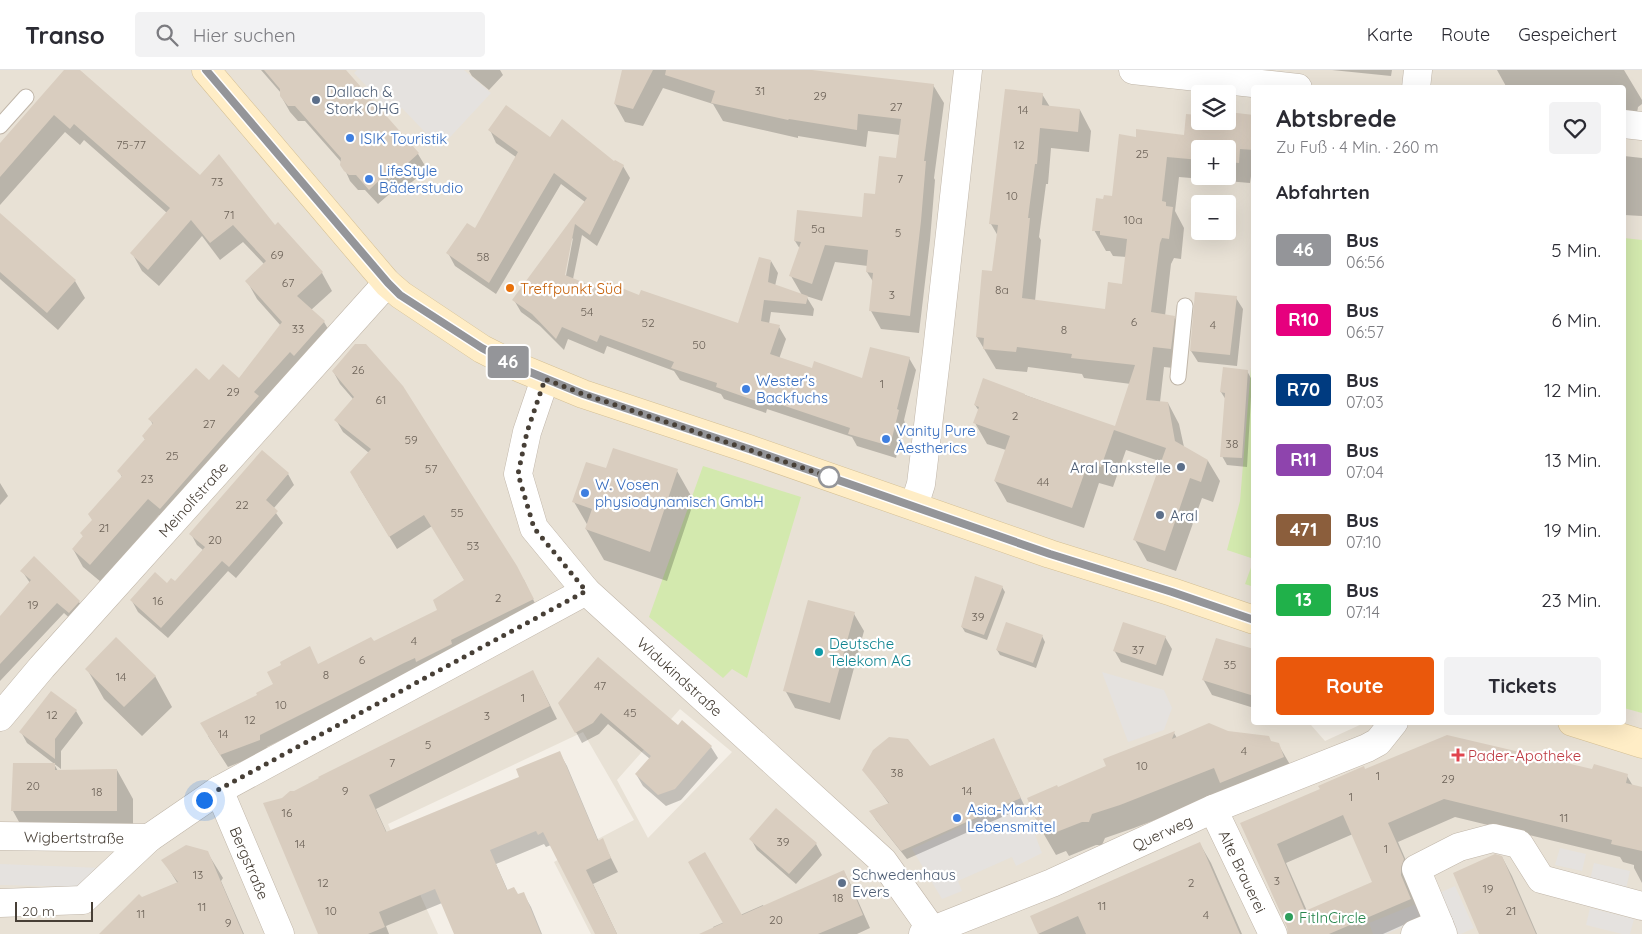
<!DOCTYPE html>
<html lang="de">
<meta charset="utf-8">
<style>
body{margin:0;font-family:Quicksand,sans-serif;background:#f2f2f3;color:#2b2b33;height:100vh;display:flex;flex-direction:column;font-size:19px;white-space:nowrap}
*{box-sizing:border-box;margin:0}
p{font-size:16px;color:#7c7c81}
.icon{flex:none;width:28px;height:28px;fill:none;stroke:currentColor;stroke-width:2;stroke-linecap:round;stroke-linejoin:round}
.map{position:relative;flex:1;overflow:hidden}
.side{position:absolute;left:1251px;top:15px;width:375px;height:640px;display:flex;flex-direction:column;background:#fff;border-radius:5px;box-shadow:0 5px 20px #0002}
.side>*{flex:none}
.badge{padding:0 10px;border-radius:4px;font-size:18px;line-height:32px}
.buttons{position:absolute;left:1191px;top:15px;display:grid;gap:10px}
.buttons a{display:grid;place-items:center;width:45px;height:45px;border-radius:5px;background:#fff;box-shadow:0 5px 20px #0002;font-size:25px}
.scale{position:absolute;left:15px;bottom:12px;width:78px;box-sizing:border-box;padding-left:5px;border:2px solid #473f36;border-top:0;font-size:14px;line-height:18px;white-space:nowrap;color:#473f36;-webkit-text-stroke:4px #fff;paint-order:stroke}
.you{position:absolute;width:25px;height:25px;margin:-12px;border:4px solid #fff;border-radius:50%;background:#1a73e8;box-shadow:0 0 0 8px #1a73e833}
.map>.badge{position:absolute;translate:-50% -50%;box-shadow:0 0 0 2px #fff}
h2{padding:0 25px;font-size:19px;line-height:45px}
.round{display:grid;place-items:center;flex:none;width:52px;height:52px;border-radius:5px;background:#f2f2f3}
.overview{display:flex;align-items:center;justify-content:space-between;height:85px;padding:0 25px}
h1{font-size:24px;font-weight:700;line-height:38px}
.action{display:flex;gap:10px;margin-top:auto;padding:10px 25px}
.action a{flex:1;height:58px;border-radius:5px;background:#ea580c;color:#fff;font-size:20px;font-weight:700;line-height:58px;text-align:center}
.action a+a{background:#f2f2f3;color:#2b2b33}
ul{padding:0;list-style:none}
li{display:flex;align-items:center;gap:15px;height:70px;padding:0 25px}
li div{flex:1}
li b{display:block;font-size:19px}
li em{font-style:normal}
li .badge{min-width:55px;font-weight:700;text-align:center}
header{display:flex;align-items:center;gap:30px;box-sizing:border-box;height:70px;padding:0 25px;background:#fff;border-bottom:1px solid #e1e1e2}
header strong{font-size:24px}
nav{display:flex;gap:28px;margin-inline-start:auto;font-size:18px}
.search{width:350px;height:45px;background:#f2f2f3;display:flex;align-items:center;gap:12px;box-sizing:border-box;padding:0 18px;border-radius:5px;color:#7c7c81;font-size:19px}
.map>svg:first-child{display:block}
</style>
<header>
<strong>Transo</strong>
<div class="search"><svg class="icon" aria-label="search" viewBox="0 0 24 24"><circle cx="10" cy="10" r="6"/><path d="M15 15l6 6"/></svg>Hier suchen</div>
<nav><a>Karte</a><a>Route</a><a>Gespeichert</a></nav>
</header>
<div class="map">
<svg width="1642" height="864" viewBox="0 0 1642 864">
<rect width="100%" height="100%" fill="#f4efe7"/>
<path fill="#e8e1d5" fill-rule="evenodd" d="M0 0H1642V864H591L554 792 634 750 583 662 388 754 438 864H0ZM1254 18H1624V652L1364 653 1325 671 1311 655V652H1254ZM1200 24H1228V51H1200ZM1200 79H1228V106H1200ZM1200 134H1228V161H1200ZM680 639 732 682 648 768 617 710Z"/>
<path fill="#d3e9ae" d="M1624 168 1642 170V643L1624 638Z
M1254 261V517L1245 514 1254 489 1227 480 1240 431Z
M703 396 801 427 747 608 732 599 723 608 649 547Z"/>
<path fill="#e5e2df" d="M357 0H464L491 23 440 78 402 38 394 45 354 3Z
M1102 602 1164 620 1172 638 1164 660 1128 672Z
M1021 728 1042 783 1016 796 1012 787 958 811 962 821 942 829 912 779Z
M1560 778 1586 784 1582 801 1555 795Z
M1594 793 1630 801 1626 819 1590 810Z
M0 794 102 798 83 817 0 815Z
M1455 816 1474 858 1461 864H1458L1439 823Z
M1416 834 1421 849 1386 864H1373L1369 853Z
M1590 838 1634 849 1630 864H1622L1586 855Z"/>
<path fill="#0003" fill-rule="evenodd" d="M66 0H79L200 107 275 157 278 154 322 203 332 221 311 240 324 252 334 269 170 455 159 445 101 512 83 497 73 479 84 468 82 464 93 451 122 407 119 401 146 371 143 366 153 355 150 349 209 312 239 309 281 256 257 229 247 211 265 195 243 172 220 190 202 166 159 216 142 201 132 183 167 143 84 70 80 75 65 62 0 135V74Z
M261 0H344L418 84 427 99 398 124 394 120 378 134 365 120H358L350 111 342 93 305 51H298L290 42 281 26V23Z
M470 0H500L503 5 489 20 472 6 469 1Z
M623 0H802L933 15 944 33 934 108 935 110 930 170 919 263 881 259 871 241 874 213 867 202 868 196 835 192 822 231 806 226 814 239 813 246 771 242 769 254 779 257 786 269 779 289 813 300 863 309 909 288 916 300 904 350 905 353 896 388 857 376 852 367 767 339 766 343 724 329 721 324 680 310 674 301 607 276 604 284 568 269 564 280 540 256 521 242 514 230 585 132 561 114 496 224 455 196 448 183 475 160 516 87 496 73 490 60 551 69 623 96 630 108 597 176 582 165 573 209 601 221 640 226 739 254 771 191 778 203 775 216 802 225 791 206 800 179 795 171 863 149 897 89 900 65 868 61 866 77 798 66V68L723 51 713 34 663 18 643 56 625 52 615 34ZM573 168 565 211 563 210 570 171Z
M1332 0H1392L1391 6Z
M1497 0H1624L1642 30V34L1638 37 1636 49 1624 47V18H1507Z
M1042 24 1050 37 1080 40 1091 61 1089 82 1051 78 1048 114H1046L1039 167 1041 170 1035 231 1106 240 1123 215 1127 187 1113 186 1110 181H1106L1094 160 1104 130 1113 127 1137 68 1185 66 1199 47 1200 41V51H1228V44L1254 47V99H1252L1250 113 1179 107 1175 141 1184 158 1181 189 1174 188 1171 194 1165 246 1174 247 1186 268 1183 299 1164 297 1160 332 1168 333 1179 354 1184 377 1208 391 1220 411 1213 432 1202 428 1176 501 1147 491 1135 470 1162 392 1126 380 1113 417 1099 413 1084 458 1007 432 995 411 1006 380 987 374 975 353 979 341 975 335 1025 325 1116 358 1131 314 1084 308 1082 304 1028 297 1027 302 996 299 977 267 993 202 998 166 991 154ZM1200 79H1228V106H1200Z
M1624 86 1642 88V146L1624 145Z
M0 145 75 211 85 228 58 260 0 209Z
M1236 228 1243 239 1237 296 1198 292 1191 281Z
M333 301 524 510 539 542 267 677 266 682 228 697 208 666 318 595 373 573 439 540 465 511 432 456 397 479 358 415 369 383 343 362 336 350 353 329 340 314Z
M1247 301 1252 310 1247 397 1227 395 1222 386 1226 330 1221 322Z
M607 400 677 401 694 431 667 511 604 490 586 459 588 456 574 432Z
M288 404 294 415 273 439 283 453 236 508 228 501 168 568 138 542 132 531 167 515 175 513 203 480 197 475 191 464Z
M0 413 8 426 0 435Z
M34 487 79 532 86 543 76 554 64 543 0 611V548L30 513 22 501Z
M1002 517 1005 522 987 570 965 562 962 557Z
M854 544 864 561 840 650 795 638 785 620Z
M1042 566 1045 572 1036 598 1000 585 997 580Z
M1165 567 1172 579 1163 606 1121 592 1114 580Z
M1254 581V638L1212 625 1203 609Z
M87 599 155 606 172 637 142 666 104 629Z
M540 615 557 649 376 739 387 763 521 708 559 682 567 696 599 772 602 770 618 802 593 814 617 864H596L551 775 546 777 544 774 496 794 508 821 518 826 523 823 531 837 542 864H455L442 833 386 856 389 864H320L282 729Z
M51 622 76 641 83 653 61 681V699L27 673 21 662Z
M560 633 678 657 682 652 711 677 718 688 681 730 666 736 643 716 636 704 650 689 608 654 599 664 582 673Z
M1228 662 1278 674 1292 698 1134 758 1105 768 1102 775H1096L1069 786 1066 781 1056 785 1042 761 1057 719 1107 697 1174 663 1177 668Z
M993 669 1025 737 907 789 876 750 871 742 889 734 864 700 929 697Z
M54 694 58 701 117 700 133 729V770H29L13 741Z
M1365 701H1593L1627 706 1633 716 1642 718V813L1634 798V795L1623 792 1620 787 1455 747 1398 772 1414 809 1411 816 1412 824 1421 847 1383 864H1289L1288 857 1242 754ZM1353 764 1373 813 1307 841 1286 793Z
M751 769 816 774 822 785 796 814 757 780Z
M1200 774 1211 793 1242 864H1039L1032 847Z
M207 782 223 808 221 811 244 864H101L142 828 178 814 163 790Z
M1502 787 1512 806 1537 864H1481Z
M844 802 851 815 870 858 857 864H709L715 862 713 857 763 835 764 837Z"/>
<path fill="#d9cdbf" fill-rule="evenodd" d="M64 0H80L200 105 219 84 275 155 278 152 323 202 297 226 325 251 294 286 290 282 254 322 259 326 160 439 148 429 90 495 72 479 83 466 80 463 92 450 88 444 122 406 117 401 145 369 142 366 153 353 148 349 196 298 209 310 223 294 239 308 282 252 245 211 266 191 233 155 210 173 191 150 148 200 130 183 170 138 74 54 70 59 54 45 0 107V73Z
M264 0H346L419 83 389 110 385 105 369 120 356 105H349L344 101 340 95 341 88 295 36H288L280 26V19Z
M622 0H653L633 39 614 34Z
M666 0H812L934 14 924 91H926L921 151 910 246 869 241 873 203 866 202 868 180 825 175 812 214 789 206 801 172 794 171 797 140 862 147 864 123 875 124 879 86 896 88 901 49 858 44 857 60 789 49 788 50 711 33 715 21 665 5Z
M1005 19 1043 23 1042 35 1080 39 1078 62 1040 58 1037 94H1035L1028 148H1030L1022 228 1105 239 1108 212 1122 214 1127 169 1100 165V161H1092L1096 128 1103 129 1104 125 1112 126 1119 64 1136 67V59L1184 65 1186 44 1198 45 1199 40 1200 51H1228V42L1254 45V80L1240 79 1239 93 1228 92V79H1200V90L1167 87 1162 131 1166 132V136L1173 137 1169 169 1162 168 1160 173 1151 242 1175 246 1171 279 1153 277 1146 330 1168 332 1175 371 1208 390 1201 412 1190 408 1165 481 1133 470 1166 378 1114 360 1101 397 1088 393 1072 438 994 411 1010 366 973 353 979 337 974 335 983 308 1025 324V325L1115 356 1135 295 1071 288 1072 284 1017 277 1016 282 983 279 984 268 976 267 982 200 992 201 998 155 989 154Z
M506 35 550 67 562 49 614 91 615 90 624 95 590 165 575 154 565 205 600 219 604 211 639 225 641 220 738 253 759 187 771 190 768 212 808 226 806 234 764 230 761 251 780 255 770 284 812 298 814 291 862 308 870 277 910 287 897 339 899 340 890 376 848 364 850 358 761 328 759 332 716 317 717 313 671 298 674 292 600 265 597 272 562 257 556 269 532 244 512 230 587 128 554 103 489 213 446 183 467 153 475 158 518 82 488 60Z
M0 143 76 210 47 243 0 202Z
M1195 222 1237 226 1230 285 1190 281Z
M355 274H366L403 316 517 496 534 529 451 570 452 574 416 592 415 588 404 593 260 665V670L220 685 200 653 257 625 256 623 273 614 267 602 281 595 280 592 310 576 318 594 371 567 374 571 437 540 433 530 464 510 424 445 389 467 350 402 371 379 334 350 354 327 332 301Z
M1223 297 1248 300 1242 388 1220 387 1225 323 1220 322Z
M613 378 678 399 650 482 585 459 592 439 572 432 586 392 606 398Z
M262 380 289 403 266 430 278 441 229 497 222 491 161 558 130 530 155 502 167 513 171 508 175 511 205 477 189 464Z
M34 486 80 531 69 543 57 533 0 594V546L31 510 20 501Z
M975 506 1003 516 984 565 961 557Z
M808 530 855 542 830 633 783 621Z
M1006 552 1043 565 1033 593 996 580Z
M1123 552 1166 566 1156 595 1113 581Z
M116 567 156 606 124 637 85 599Z
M1216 568 1254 579V626L1202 610Z
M598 587 678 655 682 650 712 676 675 719 658 725 635 704 651 686 601 643 593 653 575 663 558 633Z
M533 600 550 636 369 725 386 762 519 707 516 699 560 681 598 771 603 768 611 788 586 800 617 864H595L543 762 538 765 536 761 490 780 507 820 514 817 518 824 524 822 541 864H454L435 819 379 842 385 857 368 864H318L263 733 282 728 290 721H294L319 708 318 707Z
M51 621 77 640 55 669V689L19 662Z
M1209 653 1228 661 1269 666 1271 671 1279 673 1284 687 1220 713 1214 698 1120 735 1092 744 1089 752H1082L1054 763 1051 758 1041 762 1027 728 1057 715 1058 717 1106 696 1103 689 1175 661 1172 669Z
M1447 665 1592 699 1594 694 1628 704 1626 713 1642 717V781L1611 774 1612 770 1444 729 1388 753 1404 789 1401 797V805L1411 829 1329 864H1288L1287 857 1240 753 1320 719 1318 716 1364 696 1365 699ZM1343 745 1372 812 1305 841 1277 774Z
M889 667 908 669 930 696 994 668 1021 728 901 781 869 741 889 733 862 700 873 680Z
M13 693H55V700L117 699V741H11Z
M776 738 817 773 789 804 749 769Z
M1200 772 1240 864H1086L1078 846 1038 864 1030 846Z
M186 775 208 781 243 864H99L139 824 142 827 178 812 161 790Z
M705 782 742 845 844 800 863 845 818 864H699L723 853 688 792Z
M1495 784 1502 786 1536 864H1479L1453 803Z"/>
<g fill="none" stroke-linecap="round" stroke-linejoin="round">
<defs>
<path id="service" d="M0 56 26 27
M1178 307 1185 236"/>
<g id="minor">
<path d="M1133 0 1298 18"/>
<path d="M1416 18 1418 0"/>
<path d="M1624 54 1642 56"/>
<path id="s1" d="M545 309 527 362 518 404 534 458 586 521 883 791 935 864"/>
<path d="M914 436 921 414 937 281 968 0"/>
<path id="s2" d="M0 647 42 597 387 213"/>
<path id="s3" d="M219 720 280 864"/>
<path id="s4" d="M1213 739 1273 864"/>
<path id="s5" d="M0 766 149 768 219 720 586 521"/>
<path d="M0 833 83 830 149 768"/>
<path d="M1439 854 1416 799 1459 777 1493 768 1519 774 1541 809 1642 836"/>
<path id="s6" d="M923 864 1052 813 1213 739 1367 678 1378 672 1394 652"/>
<path d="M1415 864 1439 854 1443 864"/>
</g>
<path id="secondary" d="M206 0 387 213 401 225 482 279 520 298 583 324 749 379 1050 484 1172 522 1254 550
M1572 652 1642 674"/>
</defs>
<use href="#service" stroke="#c0b6a9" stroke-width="17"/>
<use href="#minor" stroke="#c0b6a9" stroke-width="29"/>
<use href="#secondary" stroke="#d5c095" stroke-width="29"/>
<use href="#service" stroke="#fff" stroke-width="15"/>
<use href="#minor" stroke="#fff" stroke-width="28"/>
<use href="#secondary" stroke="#ffedc6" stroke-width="28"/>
</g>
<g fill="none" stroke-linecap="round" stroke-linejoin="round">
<defs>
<path id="line" d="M206 0 388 213 400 225 482 278 520 298 583 324 749 379 1050 484 1172 522 1254 550"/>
</defs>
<use href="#line" stroke="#fff" stroke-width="11"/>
<use href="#line" stroke="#949599" stroke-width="8"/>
<path stroke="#473f36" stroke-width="5" stroke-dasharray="0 9" d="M204 730 218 720 586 521 534 458 518 404 527 362 545 309 583 324 836 409 829 407"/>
</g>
<g fill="#5c6f8a" stroke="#fff" stroke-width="2">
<circle cx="316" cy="30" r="5"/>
<circle cx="1181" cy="397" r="5"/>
<circle cx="1160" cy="445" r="5"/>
<circle cx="842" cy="813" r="5"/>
</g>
<g fill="#3f7fe0" stroke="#fff" stroke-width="2">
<circle cx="350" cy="68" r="5"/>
<circle cx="369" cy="109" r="5"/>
<circle cx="746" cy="319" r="5"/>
<circle cx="886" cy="369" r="5"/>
<circle cx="585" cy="423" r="5"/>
<circle cx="957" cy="748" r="5"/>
</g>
<circle fill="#e8710a" stroke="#fff" stroke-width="2" cx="510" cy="218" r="5"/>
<circle fill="#fff" stroke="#949599" stroke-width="2.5" cx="829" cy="407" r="10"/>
<circle fill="#0f9aa8" stroke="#fff" stroke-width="2" cx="819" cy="582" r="5"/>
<path fill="#e0444e" stroke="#fff" stroke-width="2" d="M1455.5 677.5h5v5h5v5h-5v5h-5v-5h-5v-5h5z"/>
<circle fill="#2e9e5b" stroke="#fff" stroke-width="2" cx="1289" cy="847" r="5"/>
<g text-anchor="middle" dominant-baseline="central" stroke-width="4.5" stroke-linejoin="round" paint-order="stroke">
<g font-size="12" fill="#6c6258">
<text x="760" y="20">31</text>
<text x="820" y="25">29</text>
<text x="896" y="36">27</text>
<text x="1023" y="39">14</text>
<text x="131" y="74">75-77</text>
<text x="1019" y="74">12</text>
<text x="1142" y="83">25</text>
<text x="900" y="108">7</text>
<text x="217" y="111">73</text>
<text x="1012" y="125">10</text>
<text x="229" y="144">71</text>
<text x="1133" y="149">10a</text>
<text x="818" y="158">5a</text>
<text x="898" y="162">5</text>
<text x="277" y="184">69</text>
<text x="483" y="186">58</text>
<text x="288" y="212">67</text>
<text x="1002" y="219">8a</text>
<text x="892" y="224">3</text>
<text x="587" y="241">54</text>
<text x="1134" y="251">6</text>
<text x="648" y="252">52</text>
<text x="1213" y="254">4</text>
<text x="298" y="258">33</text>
<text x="1064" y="259">8</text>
<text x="699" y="274">50</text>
<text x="358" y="299">26</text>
<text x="882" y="313">1</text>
<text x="233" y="321">29</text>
<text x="381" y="329">61</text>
<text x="1015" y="345">2</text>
<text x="209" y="353">27</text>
<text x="411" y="369">59</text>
<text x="1232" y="373">38</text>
<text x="172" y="385">25</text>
<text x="431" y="398">57</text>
<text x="147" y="408">23</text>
<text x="1043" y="411">44</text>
<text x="242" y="434">22</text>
<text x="457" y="442">55</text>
<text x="104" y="457">21</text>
<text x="215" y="469">20</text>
<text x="473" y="475">53</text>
<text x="498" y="527">2</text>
<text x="158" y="530">16</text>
<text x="33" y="534">19</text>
<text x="978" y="546">39</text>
<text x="414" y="570">4</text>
<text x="1138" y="579">37</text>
<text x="362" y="589">6</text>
<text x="1230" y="594">35</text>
<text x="326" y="604">8</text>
<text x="121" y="606">14</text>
<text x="600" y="615">47</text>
<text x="523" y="627">1</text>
<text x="281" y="634">10</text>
<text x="630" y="642">45</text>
<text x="52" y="644">12</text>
<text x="487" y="645">3</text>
<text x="250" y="649">12</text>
<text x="223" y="663">14</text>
<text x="428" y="674">5</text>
<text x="1244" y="680">4</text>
<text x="392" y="692">7</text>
<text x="1142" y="695">10</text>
<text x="897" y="702">38</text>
<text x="1378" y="705">1</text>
<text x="1448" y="708">29</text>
<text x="33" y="715">20</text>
<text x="345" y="720">9</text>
<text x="967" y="720">14</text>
<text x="97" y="721">18</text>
<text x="1351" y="726">1</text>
<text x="287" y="742">16</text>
<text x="1564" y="747">11</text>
<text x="783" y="771">39</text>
<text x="300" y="773">14</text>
<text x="1386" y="778">1</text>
<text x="198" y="804">13</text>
<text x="1277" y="810">3</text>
<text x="323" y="812">12</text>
<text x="1191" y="812">2</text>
<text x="1488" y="818">19</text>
<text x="838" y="827">18</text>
<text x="1102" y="835">11</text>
<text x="202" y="836">11</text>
<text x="331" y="840">10</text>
<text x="1511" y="840">21</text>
<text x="141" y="843">11</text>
<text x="1206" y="844">4</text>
<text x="776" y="849">20</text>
<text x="228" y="852">9</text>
</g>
<g font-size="15" fill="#4e5e75" stroke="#fff" text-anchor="start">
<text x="326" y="21">Dallach &amp;<tspan x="326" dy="17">Stork OHG</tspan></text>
<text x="1171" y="397" text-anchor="end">Aral Tankstelle</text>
<text x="1170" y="445">Aral</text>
<text x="852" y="804">Schwedenhaus<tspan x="852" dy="17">Evers</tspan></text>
</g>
<g font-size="15" fill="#366cbe" stroke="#fff" text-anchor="start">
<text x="360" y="68">ISIK Touristik</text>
<text x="379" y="100">LifeStyle<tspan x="379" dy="17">Bäderstudio</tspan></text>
<text x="756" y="310">Wester's<tspan x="756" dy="17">Backfuchs</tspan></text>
<text x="896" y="360">Vanity Pure<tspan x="896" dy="17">Àestherics</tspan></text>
<text x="595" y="414">W. Vosen<tspan x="595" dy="17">physiodynamisch GmbH</tspan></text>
<text x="967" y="739">Asia-Markt<tspan x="967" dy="17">Lebensmittel</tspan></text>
</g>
<g font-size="15" fill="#c56008" stroke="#fff" text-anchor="start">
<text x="520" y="218">Treffpunkt Süd</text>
</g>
<g font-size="15" fill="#473f36" stroke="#fff">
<text stroke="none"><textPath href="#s2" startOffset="291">Meinolfstraße</textPath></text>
<text stroke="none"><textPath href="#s1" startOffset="364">Widukindstraße</textPath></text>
<text stroke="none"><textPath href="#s6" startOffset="260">Querweg</textPath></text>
<text stroke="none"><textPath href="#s5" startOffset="74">Wigbertstraße</textPath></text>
<text stroke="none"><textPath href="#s3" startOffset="79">Bergstraße</textPath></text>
<text stroke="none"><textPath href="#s4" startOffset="69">Alte Brauerei</textPath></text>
</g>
<g font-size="15" fill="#0d838f" stroke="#fff" text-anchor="start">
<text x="829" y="573">Deutsche<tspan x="829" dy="17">Telekom AG</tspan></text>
</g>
<g font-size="15" fill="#be3a42" stroke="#fff" text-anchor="start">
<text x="1468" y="685">Pader-Apotheke</text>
</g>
<g font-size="15" fill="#27864d" stroke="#fff" text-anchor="start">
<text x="1299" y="847">FitInCircle</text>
</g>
</g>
</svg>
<div class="buttons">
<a><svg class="icon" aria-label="layers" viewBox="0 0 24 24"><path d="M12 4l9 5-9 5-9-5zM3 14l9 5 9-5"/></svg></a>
<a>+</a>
<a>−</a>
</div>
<div class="scale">20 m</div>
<div class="you" style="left:204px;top:730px"></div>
<b class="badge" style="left:508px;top:292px;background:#949599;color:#fff">46</b>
<section class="side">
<div class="overview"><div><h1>Abtsbrede</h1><p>Zu Fuß · 4 Min. · 260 m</p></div><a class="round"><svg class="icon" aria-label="heart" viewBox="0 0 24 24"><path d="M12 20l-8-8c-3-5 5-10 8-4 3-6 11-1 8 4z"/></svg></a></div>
<h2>Abfahrten</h2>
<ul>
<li><span class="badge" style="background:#949599;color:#fff">46</span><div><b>Bus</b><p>06:56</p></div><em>5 Min.</em></li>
<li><span class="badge" style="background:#e6007e;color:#fff">R10</span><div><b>Bus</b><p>06:57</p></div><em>6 Min.</em></li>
<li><span class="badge" style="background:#003b80;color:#fff">R70</span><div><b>Bus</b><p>07:03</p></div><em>12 Min.</em></li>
<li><span class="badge" style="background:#8e44ad;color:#fff">R11</span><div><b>Bus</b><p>07:04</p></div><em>13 Min.</em></li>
<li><span class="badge" style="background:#8b5e3c;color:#fff">471</span><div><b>Bus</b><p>07:10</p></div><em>19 Min.</em></li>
<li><span class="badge" style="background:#20b14a;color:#fff">13</span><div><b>Bus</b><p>07:14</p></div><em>23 Min.</em></li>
</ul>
<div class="action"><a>Route</a><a>Tickets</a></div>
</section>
</div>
